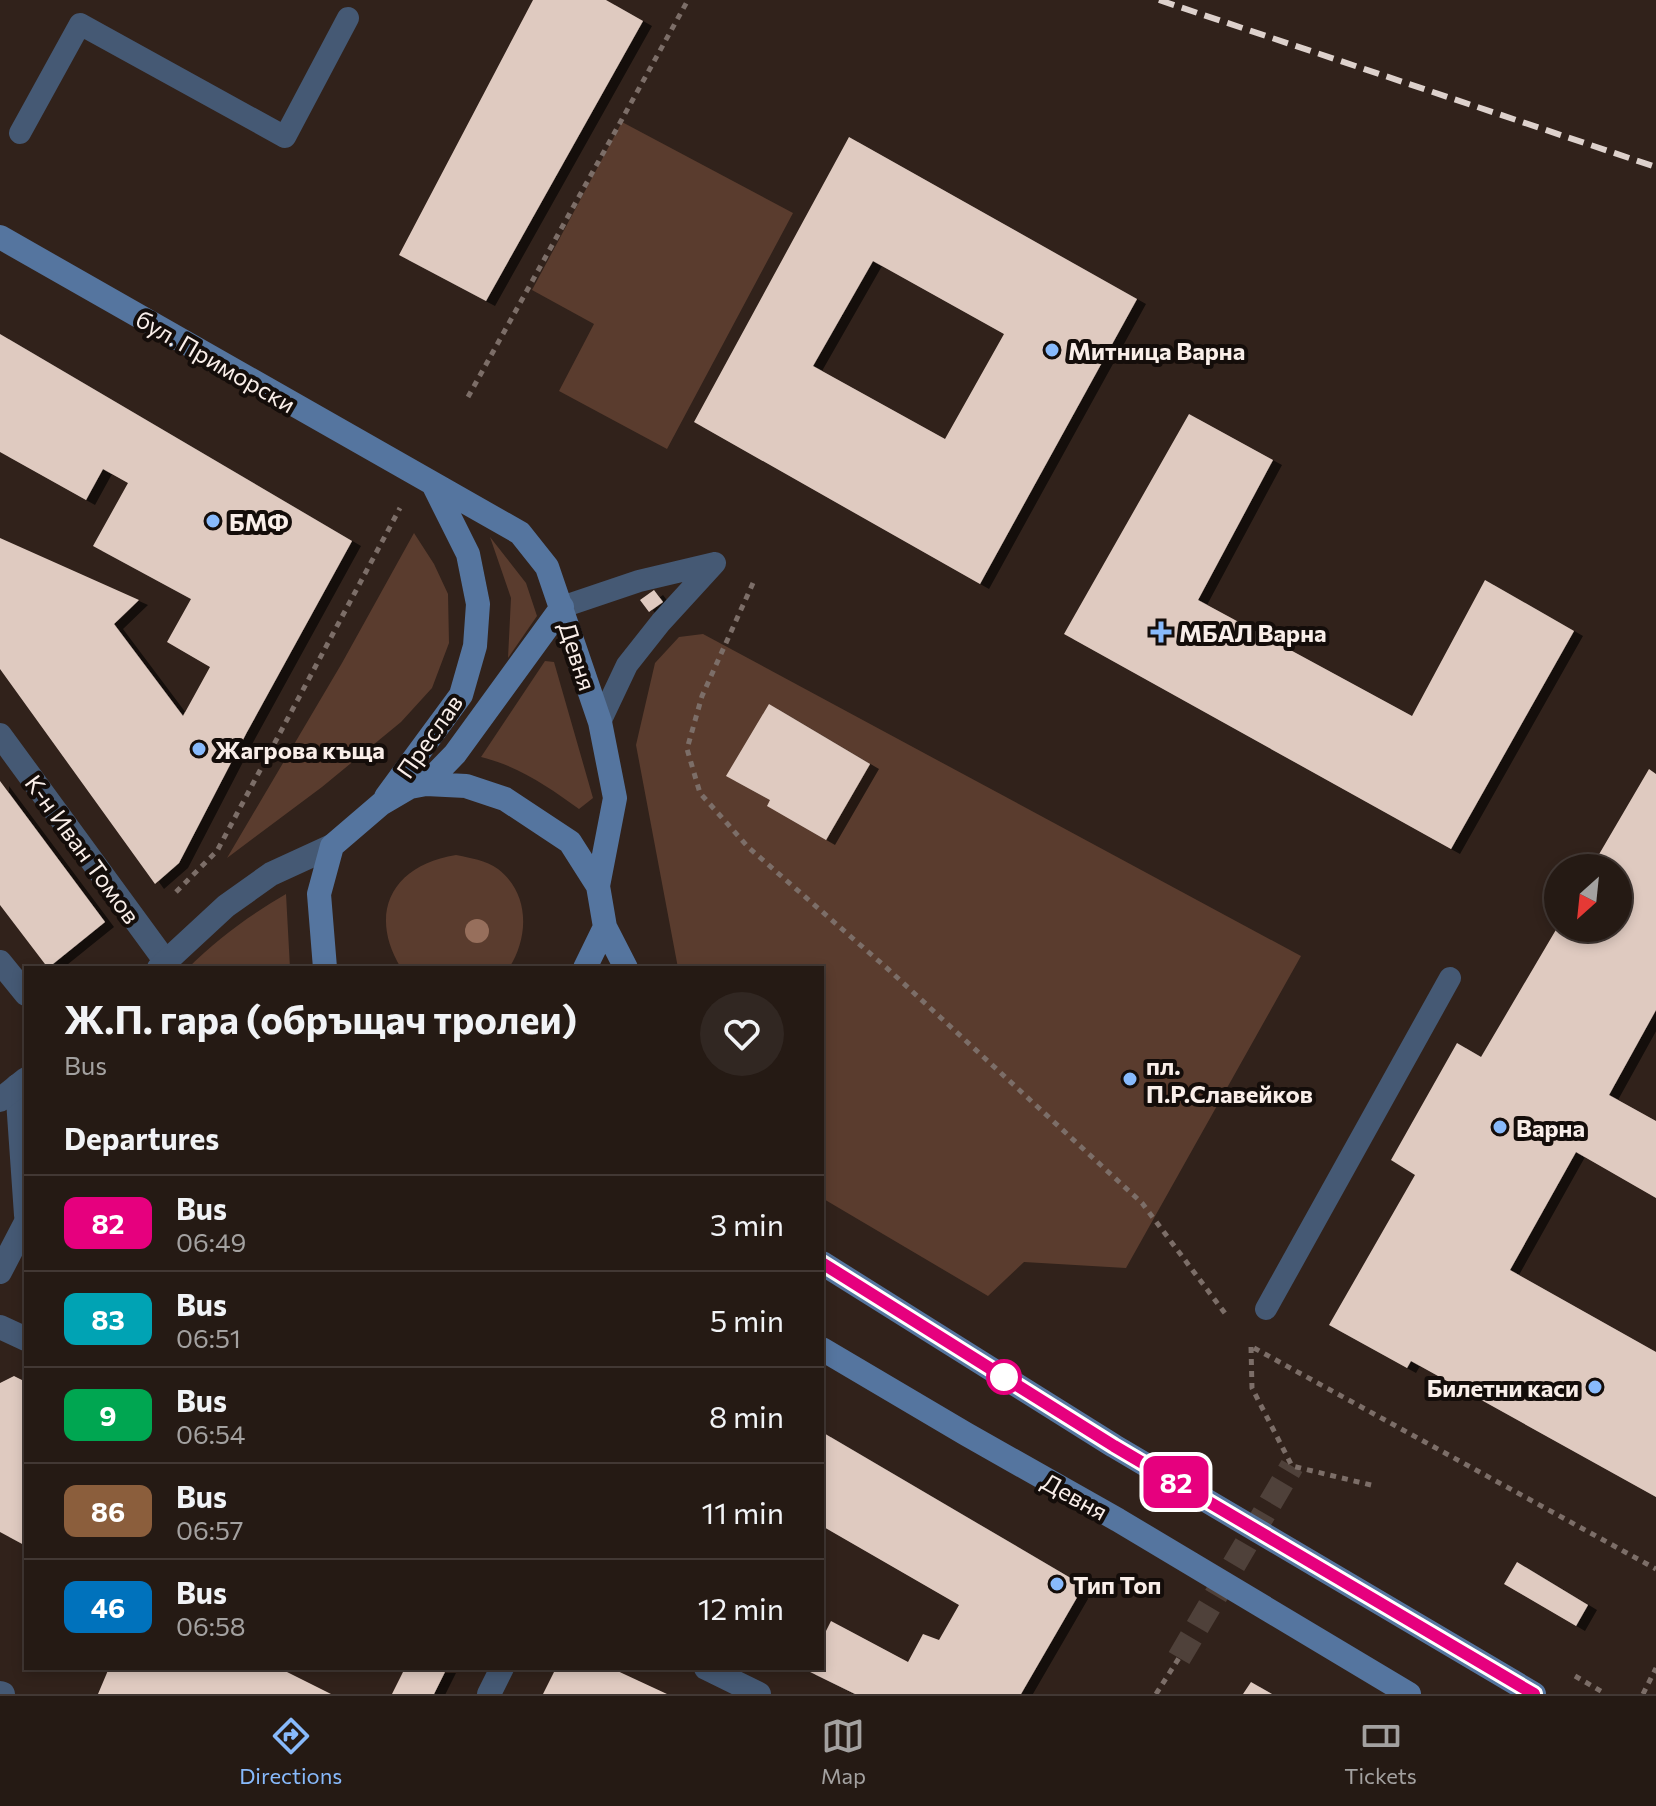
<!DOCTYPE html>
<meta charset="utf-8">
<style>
body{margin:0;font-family:Commissioner,sans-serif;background:#312722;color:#f1f3f6;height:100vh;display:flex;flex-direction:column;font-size:30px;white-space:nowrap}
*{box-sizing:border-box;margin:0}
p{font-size:26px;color:#a3a1a0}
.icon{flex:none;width:44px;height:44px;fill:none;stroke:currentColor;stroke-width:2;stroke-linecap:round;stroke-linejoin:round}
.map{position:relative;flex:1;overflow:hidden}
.panel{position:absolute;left:24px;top:966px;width:800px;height:704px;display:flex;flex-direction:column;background:#251a14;border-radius:0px;box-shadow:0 4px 12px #0003,0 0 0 2px #423834}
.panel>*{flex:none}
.badge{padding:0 16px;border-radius:12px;font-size:28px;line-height:52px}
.needle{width:52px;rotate:207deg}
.buttons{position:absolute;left:1544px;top:854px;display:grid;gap:16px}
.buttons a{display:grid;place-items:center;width:88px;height:88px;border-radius:50%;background:#251a14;box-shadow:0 4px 12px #0003,0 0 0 2px #423834;font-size:40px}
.map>.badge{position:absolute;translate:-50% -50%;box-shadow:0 0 0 4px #fff}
h2{padding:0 40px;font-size:30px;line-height:72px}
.round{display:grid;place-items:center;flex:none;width:84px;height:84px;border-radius:42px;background:#312722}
.summary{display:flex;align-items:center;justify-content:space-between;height:136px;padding:0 40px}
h1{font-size:38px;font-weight:700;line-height:60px}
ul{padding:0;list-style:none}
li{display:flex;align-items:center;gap:24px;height:96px;padding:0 40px;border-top:2px solid #423834}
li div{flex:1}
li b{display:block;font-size:30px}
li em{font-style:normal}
li .badge{min-width:88px;font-weight:700;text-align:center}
.tab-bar{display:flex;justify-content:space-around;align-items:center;height:112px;border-top:2px solid #423834;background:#251a14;font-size:22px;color:#a3a1a0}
.tab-bar a{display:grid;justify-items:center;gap:4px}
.tab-bar .selected{color:#88bafc}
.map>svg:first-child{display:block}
</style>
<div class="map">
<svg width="1656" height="1694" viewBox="0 0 1656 1694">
<defs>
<filter id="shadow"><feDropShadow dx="9" dy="5" stdDeviation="0" flood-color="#0009"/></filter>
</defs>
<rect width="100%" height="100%" fill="#31221b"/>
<path fill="#5a3c2e" d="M622 122 793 213 667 449 559 391 594 324 532 290Z
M414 533 434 564 448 594 449 643 432 688 401 722 322 787 227 858 342 663Z
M490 537 526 583 537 616 508 658 511 598Z
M703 634 1301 956 1126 1268 1024 1262 988 1296 822 1198V968H678L636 745 655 663 679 637Z
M545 661 554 662 593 798 579 809C549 787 518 766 481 757Z
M456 855C470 858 486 860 498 869 530 894 529 937 509 968H401C367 912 393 865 456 855Z
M286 894 290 968H188C218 938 250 915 286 894Z"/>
<path fill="#dfcac0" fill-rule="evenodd" filter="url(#shadow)" d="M533 0H606L643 21 486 301 399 255Z
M849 137 1137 299 980 584 694 422ZM873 261 1004 334 945 439 813 366Z
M0 334 352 541 247 732 179 863 155 884 0 669V538L139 600 114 624 183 716 210 667 167 642 191 599 93 546 128 483 103 469 86 500 0 452Z
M1189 414 1273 460 1198 600 1412 716 1485 580 1574 631 1451 849 1064 634Z
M654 590 663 602 649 612 640 600Z
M769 704 870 764 826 840 767 806 770 800 726 776Z
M1649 769 1656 774V1010L1609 1095 1656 1121V1198L1576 1152 1510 1270 1656 1352V1497L1411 1361 1407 1368 1329 1325 1415 1175 1391 1160 1457 1043 1481 1057 1557 928H1618V868H1591Z
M0 781 105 922 48 968 0 905Z
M14 1376 26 1382V1546L0 1532V1383Z
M822 1432 1074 1580 1079 1594 1021 1694H855L806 1670 807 1668H822V1639L831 1621 908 1662 923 1634 939 1640 959 1605 822 1526Z
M1517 1562 1588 1605 1576 1626 1504 1584Z
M109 1668H279L331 1694H98Z
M405 1668H447L434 1694H392Z
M556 1668H611L667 1694H543Z
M1251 1682 1272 1694H1243Z"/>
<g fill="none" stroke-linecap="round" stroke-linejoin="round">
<path stroke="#4f413a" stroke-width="24" stroke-dasharray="24 12" stroke-linecap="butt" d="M1179 1658 1292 1466"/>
<path stroke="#7c6e68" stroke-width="5" stroke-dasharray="6 6" stroke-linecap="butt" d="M468 397 688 0
M753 583 702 696 687 749 700 793 748 847 889 970 1142 1203 1227 1316
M176 892 217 851 400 508
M1251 1347 1252 1388 1292 1466 1375 1486
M1254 1348 1656 1569
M1575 1676 1606 1694
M1156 1694 1179 1658
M1643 1694 1656 1668"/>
<path stroke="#455974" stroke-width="22" d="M20 133 80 24 285 137 348 18
M562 607 639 581 715 563
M600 722 627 665 661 622 715 563
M1266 1309 1450 978"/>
<path stroke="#455974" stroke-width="24" d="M17 1086 26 1215"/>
<path stroke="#455974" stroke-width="24" d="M0 735 166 962
M0 962 26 994
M0 1272 26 1222
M0 1327 26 1339
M706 1668 759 1694
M0 1693 3 1694
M489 1694 502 1668"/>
<path stroke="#455974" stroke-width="24" d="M159 968 226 906 271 874 332 846
M0 1100 26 1079"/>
<path stroke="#55759f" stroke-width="24" d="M0 237 520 533 547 567 600 722 615 798 598 886
M426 784 455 754 562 607
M386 797 461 695 475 646 478 604 468 554 433 484
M605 927 626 968
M325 968 319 894 332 846 381 804 410 787 426 784 466 786 505 799 570 842 598 886 605 927 585 968
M822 1263 1114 1446 1534 1694
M822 1349 966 1434 1118 1520 1409 1694"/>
<path stroke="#ddd1cc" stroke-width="6" stroke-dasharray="16 8" stroke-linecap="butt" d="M1159 0 1656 167"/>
</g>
<circle fill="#976f5c" cx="477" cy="931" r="12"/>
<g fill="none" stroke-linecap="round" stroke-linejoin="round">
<defs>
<path id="line" d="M822 1263 1114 1446 1534 1694"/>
</defs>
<use href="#line" stroke="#fff" stroke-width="18"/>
<use href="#line" stroke="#e6007e" stroke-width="12"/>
</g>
<g fill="#88bafc" stroke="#140d0a" stroke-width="3">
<circle cx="1052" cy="350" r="8"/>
<circle cx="213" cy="521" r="8"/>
<path d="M1157 620h8v8h8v8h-8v8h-8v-8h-8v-8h8z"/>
<circle cx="199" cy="749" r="8"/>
<circle cx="1130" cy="1079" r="8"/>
<circle cx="1500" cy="1127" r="8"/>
<circle cx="1595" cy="1387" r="8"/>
<circle cx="1057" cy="1584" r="8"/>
</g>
<circle fill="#fff" stroke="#e6007e" stroke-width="4" cx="1004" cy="1377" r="16"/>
<g text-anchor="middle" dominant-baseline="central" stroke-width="8" stroke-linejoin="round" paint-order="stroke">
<g font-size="24" font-weight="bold" fill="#f9eee9" stroke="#140d0a" text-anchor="start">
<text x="1068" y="350">Митница Варна</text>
<text x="229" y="521">БМФ</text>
<text x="1179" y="632">МБАЛ Варна</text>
<text x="215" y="749">Жагрова къща</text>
<text x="1146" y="1065">пл.<tspan x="1146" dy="28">П.Р.Славeйков</tspan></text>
<text x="1516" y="1127">Варна</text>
<text x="1579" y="1387" text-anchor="end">Билетни каси</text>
<text x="1073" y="1584">Тип Топ</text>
</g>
<g font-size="24" fill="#f9eee9" stroke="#140d0a">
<text transform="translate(216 361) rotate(30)">бул. Приморски</text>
<text transform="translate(578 656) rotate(72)">Девня</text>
<text transform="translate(429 736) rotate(-55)">Преслав</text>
<text transform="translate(83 849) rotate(54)">К-н Иван Томов</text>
<text transform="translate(1075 1496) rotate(29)">Девня</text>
</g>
</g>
</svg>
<div class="buttons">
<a><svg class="needle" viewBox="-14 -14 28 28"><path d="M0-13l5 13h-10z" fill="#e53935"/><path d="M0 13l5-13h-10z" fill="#a3a1a0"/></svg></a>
</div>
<b class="badge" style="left:1176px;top:1482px;background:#e6007e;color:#fff">82</b>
<section class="panel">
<div class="summary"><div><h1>Ж.П. гара (обръщач тролеи)</h1><p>Bus</p></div><a class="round"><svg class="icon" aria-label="heart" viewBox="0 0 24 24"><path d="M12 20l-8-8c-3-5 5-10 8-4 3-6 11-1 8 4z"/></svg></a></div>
<h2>Departures</h2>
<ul>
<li><span class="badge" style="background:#e6007e;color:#fff">82</span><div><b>Bus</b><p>06:49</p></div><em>3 min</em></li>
<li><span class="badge" style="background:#00a3b4;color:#fff">83</span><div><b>Bus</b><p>06:51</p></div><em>5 min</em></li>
<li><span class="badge" style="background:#00a651;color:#fff">9</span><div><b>Bus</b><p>06:54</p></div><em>8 min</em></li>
<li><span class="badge" style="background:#8b5e3c;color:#fff">86</span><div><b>Bus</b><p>06:57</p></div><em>11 min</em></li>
<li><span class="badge" style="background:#0072bc;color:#fff">46</span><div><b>Bus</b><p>06:58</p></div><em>12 min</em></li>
</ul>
</section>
</div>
<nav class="tab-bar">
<a class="selected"><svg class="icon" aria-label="directions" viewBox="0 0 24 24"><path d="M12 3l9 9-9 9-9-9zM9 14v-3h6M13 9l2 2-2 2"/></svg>Directions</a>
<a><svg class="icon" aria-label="map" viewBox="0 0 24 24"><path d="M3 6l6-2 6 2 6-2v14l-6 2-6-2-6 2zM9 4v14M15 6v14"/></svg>Map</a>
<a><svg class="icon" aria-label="tickets" viewBox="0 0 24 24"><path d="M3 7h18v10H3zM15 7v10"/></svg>Tickets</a>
</nav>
